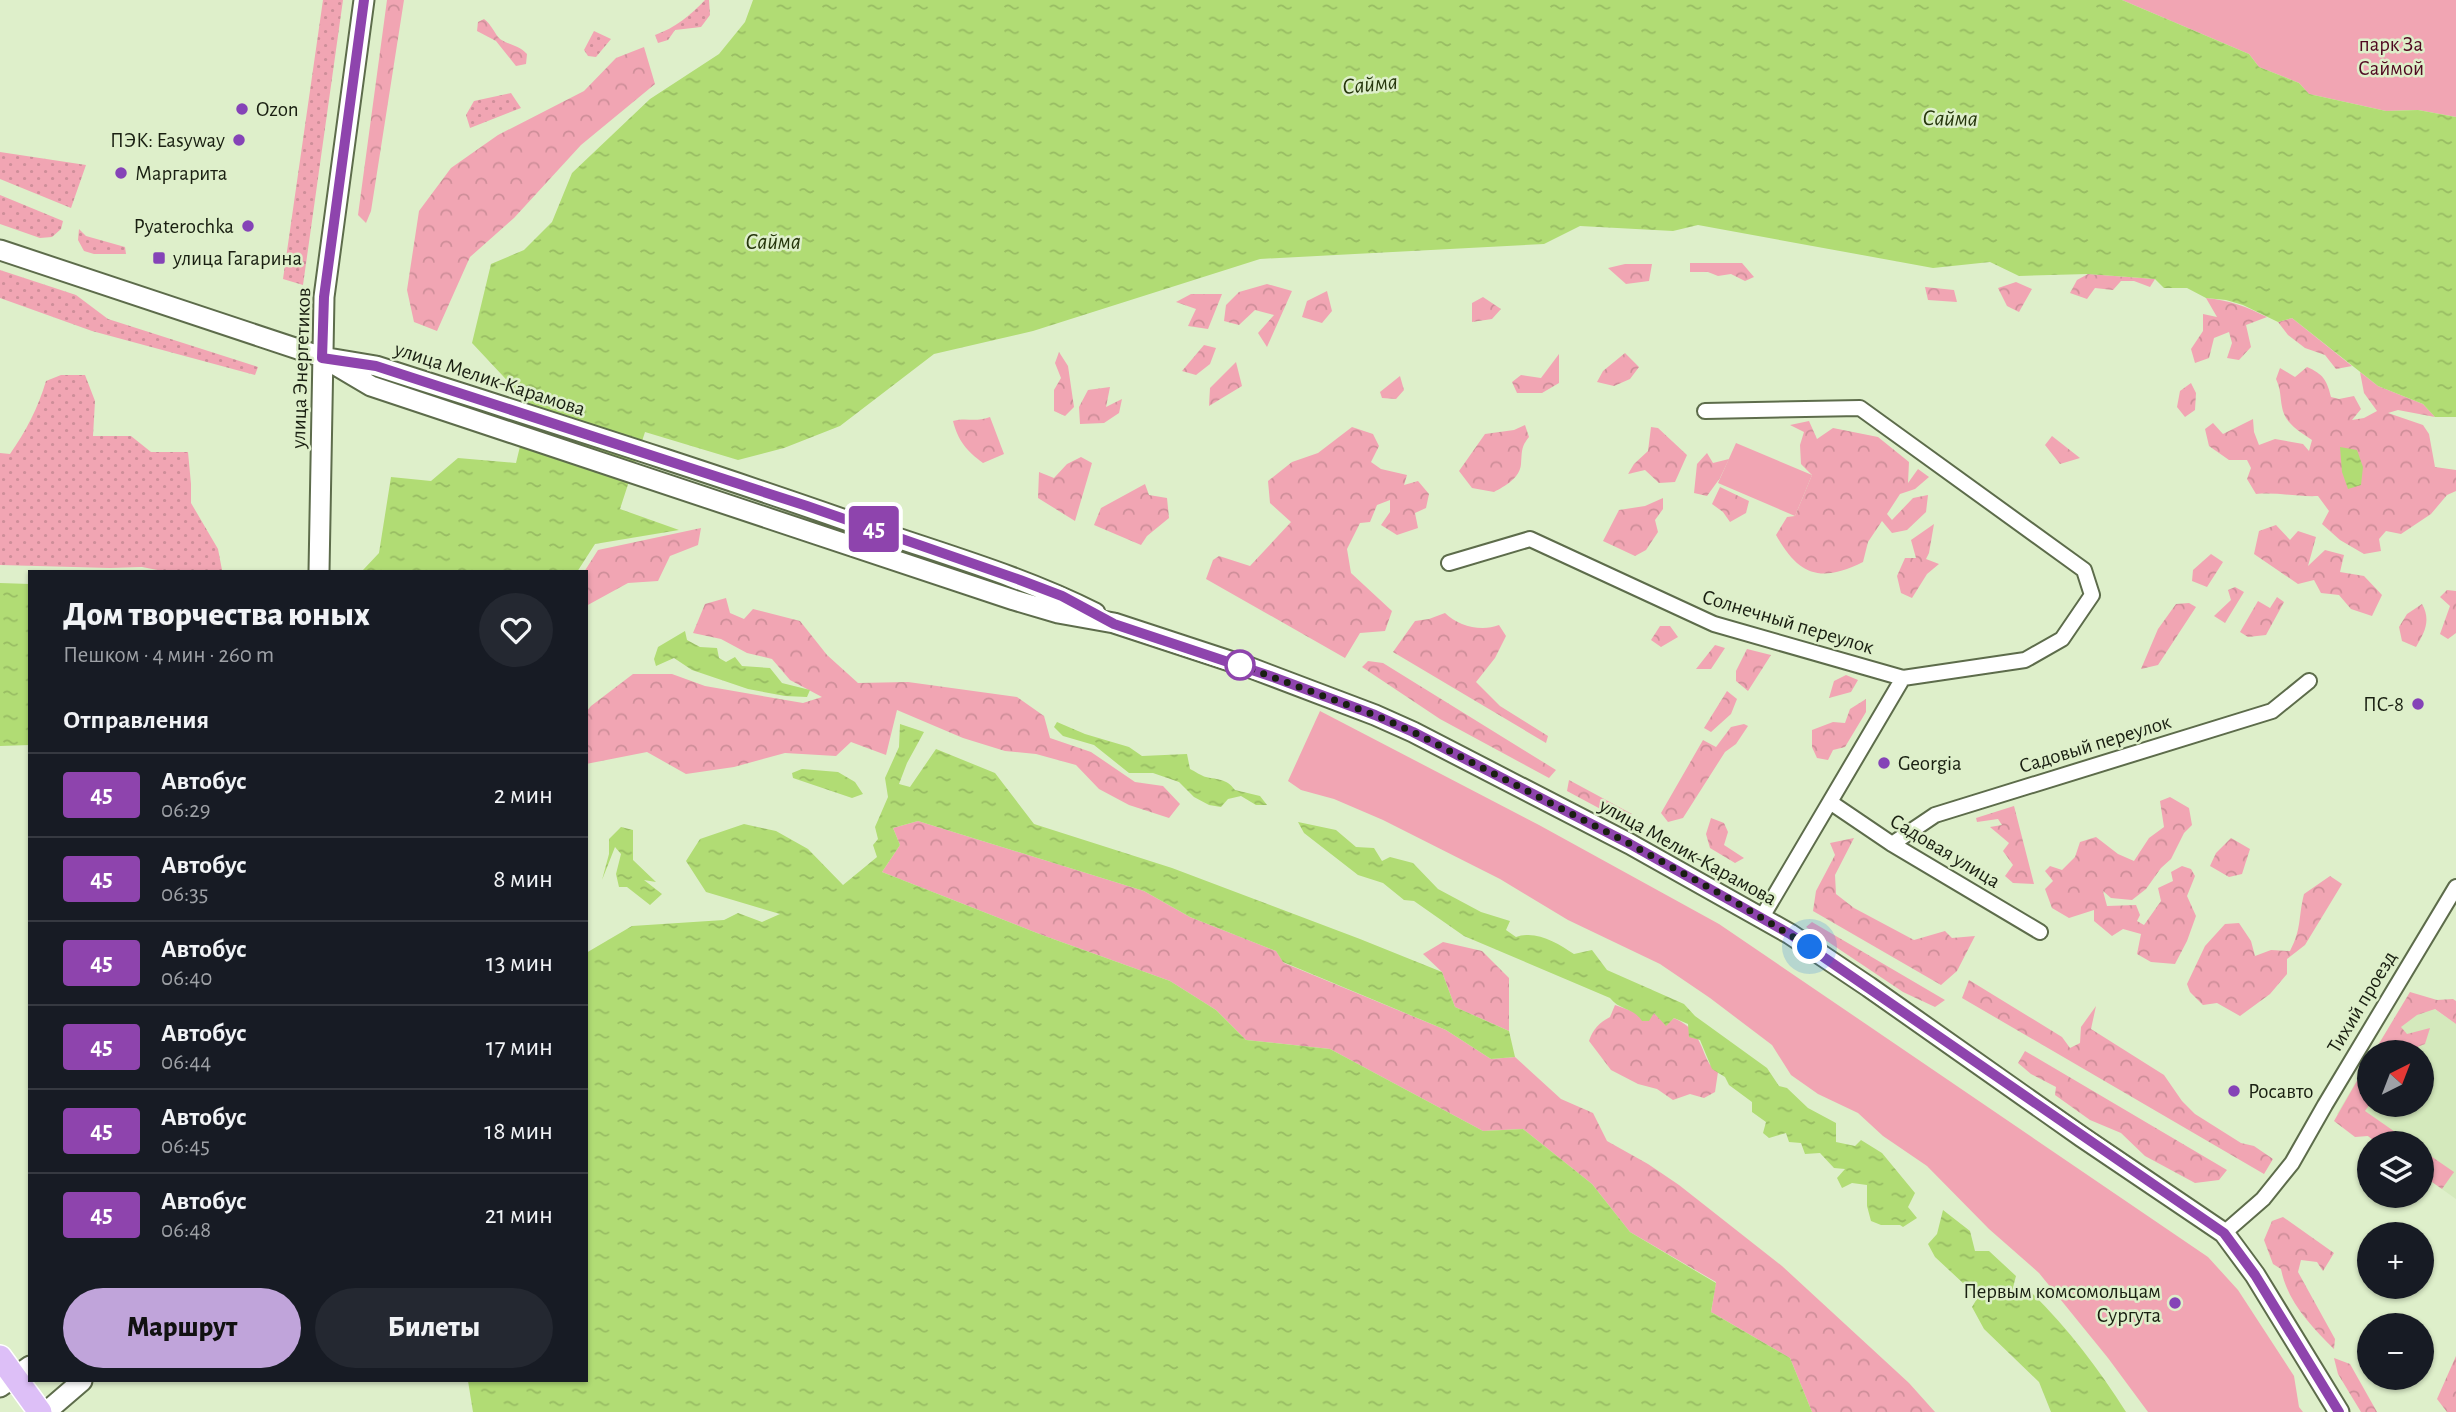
<!DOCTYPE html>
<html lang="ru">
<meta charset="utf-8">
<style>
body{margin:0;font-family:"Alegreya Sans",sans-serif;background:#242831;color:#f1f3f6;height:100vh;display:flex;flex-direction:column;font-size:26px;white-space:nowrap}
*{box-sizing:border-box;margin:0}
p{font-size:23px;color:#9ea1a6}
.icon{flex:none;width:38px;height:38px;fill:none;stroke:currentColor;stroke-width:2;stroke-linecap:round;stroke-linejoin:round}
.map{position:relative;flex:1;overflow:hidden}
.panel{position:absolute;left:28px;top:570px;width:560px;height:812px;display:flex;flex-direction:column;background:#171b24;border-radius:0px;box-shadow:0 2px 5px #0004}
.panel>*{flex:none}
.badge{padding:0 14px;border-radius:5px;font-size:24px;line-height:46px}
.needle{width:46px;rotate:42deg}
.buttons{position:absolute;left:2357px;top:1040px;display:grid;gap:14px}
.buttons a{display:grid;place-items:center;width:77px;height:77px;border-radius:50%;background:#171b24;box-shadow:0 2px 5px #0004;font-size:35px}
.you{position:absolute;width:35px;height:35px;margin:-18px;border:5px solid #fff;border-radius:50%;background:#1a73e8;box-shadow:0 0 0 10px #1a73e833}
.map>.badge{position:absolute;translate:-50% -50%;box-shadow:0 0 0 4px #fff}
h2{padding:0 35px;font-size:26px;line-height:63px}
.round{display:grid;place-items:center;flex:none;width:74px;height:74px;border-radius:37px;background:#242831}
.headline{display:flex;align-items:center;justify-content:space-between;height:119px;padding:0 35px}
h1{font-size:33px;font-weight:800;line-height:52px}
.action{display:flex;gap:14px;margin-top:auto;padding:14px 35px}
.action a{flex:1;height:80px;border-radius:42px;background:#c0a4da;color:#111;font-size:28px;font-weight:800;line-height:80px;text-align:center}
.action a+a{background:#242831;color:#f1f3f6}
ul{padding:0;list-style:none}
li{display:flex;align-items:center;gap:21px;height:84px;padding:0 35px;border-top:2px solid #363941}
li div{flex:1}
li b{display:block;font-size:26px}
li em{font-style:normal}
li .badge{min-width:77px;font-weight:700;text-align:center}
.map>svg:first-child{display:block}
</style>
<div class="map">
<svg width="2456" height="1412" viewBox="0 0 2456 1412">
<defs>
<pattern id="grass-dots" width="8" height="8" patternUnits="userSpaceOnUse" patternTransform="scale(1.75)"><rect width="8" height="8" fill="#f1a5b3"/><path d="M2 2h.1M6 6h.1" fill="none" stroke="#ce8e99" stroke-width="1.8" stroke-linecap="round"/></pattern>
<pattern id="forest-crowns" width="20" height="18" patternUnits="userSpaceOnUse" patternTransform="scale(1.75)"><rect width="20" height="18" fill="#f1a5b3"/><path d="M2 6a3 3 0 1 1 6 0M12 15a3 3 0 1 1 6 0" fill="none" stroke="#ce8e99"/></pattern>
<pattern id="water-ripples" width="26" height="14" patternUnits="userSpaceOnUse" patternTransform="scale(1.75)"><rect width="26" height="14" fill="#b1dc74"/><path d="M2 4q2-2 4 0t4 0M15 11q2-2 4 0t4 0" fill="none" stroke="#98bc63"/></pattern>
</defs>
<rect width="100%" height="100%" fill="#deefca"/>
<path fill="#d4e9bc" d="M2410 992 2456 1024V1199L2422 1175V1143H2377L2337 1114 2369 1060 2370 1104H2422V1052H2374Z"/>
<path fill="url(#grass-dots)" d="M323 0H343L303 285 283 279Z
M705 0H709L710 15 701 27 675 30 668 40 658 43 655 35C675 28 691 15 705 0Z
M594 31 611 39 596 57 588 56 584 50Z
M511 93 521 108 470 128 466 115 474 101Z
M0 152 86 165 71 208 0 179Z
M0 195 63 221 61 229 52 237 40 238 0 224Z
M79 229 86 236 125 247 126 254H94L84 251 78 240Z
M0 270 76 295 108 319 258 367 255 375 92 331 0 298Z
M61 375H85L95 401 93 436H131L151 452H188L191 484V503L218 549 222 570 218 572H168L142 567 110 568 0 565V453L10 454C26 431 38 408 46 381Z"/>
<path fill="url(#forest-crowns)" d="M387 0H404L371 211 366 223 358 215Z
M484 19C492 25 494 33 500 39 508 45 518 44 527 54L526 64 516 66 496 41 477 31 478 22Z
M644 47 655 84 581 145 514 218 470 257 437 331 414 322 407 290 419 211 451 168 498 135 584 91 616 58Z
M1690 263H1742L1754 277 1745 281 1731 274 1718 276 1708 272H1690Z
M1625 264H1652L1649 281 1626 284 1608 268Z
M2088 274 2155 279 2150 287 2134 281H2121L2113 290 2095 288 2087 299 2070 293 2077 280Z
M2016 282 2032 289 2019 312 2007 306 1998 288Z
M1267 284 1292 291 1267 347 1258 333 1274 315 1255 310 1239 325 1224 321 1226 305 1239 292Z
M1925 287 1954 290 1957 302 1928 300Z
M1327 291 1332 311 1322 323 1302 317 1307 301Z
M1191 294H1222L1208 329 1188 326 1196 309 1176 302Z
M1483 297 1501 309 1492 319 1472 322V303Z
M2206 298C2229 300 2247 307 2267 317L2246 325 2251 347 2239 360 2227 358 2232 343 2229 332 2214 338 2209 358 2195 363 2191 349 2203 331V314L2217 317Z
M2292 318 2352 366 2336 369 2325 355 2305 348 2288 335 2278 322Z
M1204 345 1216 348 1210 364 1196 375 1182 371Z
M1059 352 1068 366 1074 407 1065 416 1054 411V390L1061 378 1055 363Z
M1625 353 1639 367 1630 379 1614 386 1597 382 1603 371Z
M1559 354V383L1542 393H1517L1512 382 1521 375 1541 378Z
M1236 362 1242 386 1209 406 1210 388Z
M2307 367C2323 374 2327 380 2331 397L2339 399 2354 396 2361 409 2352 420 2364 418 2377 411 2364 393 2360 372 2378 386 2423 404 2435 417 2398 410 2388 413 2423 425 2429 434 2435 467 2456 470V491L2447 495 2431 514 2401 534 2386 531 2379 539 2381 551 2364 554 2340 540 2322 524 2329 511 2318 496C2297 497 2277 492 2256 494L2247 479 2251 468 2247 460H2229L2209 446 2205 429 2213 423 2223 434 2253 419 2254 432 2259 445 2275 439 2303 444 2309 451 2312 440C2299 431 2285 424 2282 407 2280 396 2281 390 2276 379L2280 368 2295 377Z
M1400 376 1404 390 1396 399 1382 398 1380 392Z
M2191 383 2196 393 2195 410 2185 417 2177 407 2180 391Z
M1110 387 1106 407 1122 399 1119 413 1104 423 1080 424 1079 407 1088 390Z
M990 417 1004 454 983 463C967 451 958 441 953 421 968 417 973 423 990 417Z
M1809 421 1817 439 1833 428 1878 437 1909 462 1908 483 1918 469 1929 477 1915 489 1900 494 1887 514 1892 520 1913 498 1928 495 1926 512 1907 530 1892 533 1882 521 1868 542 1863 562C1821 583 1799 576 1776 535L1787 517 1795 516 1812 475 1801 464 1800 445 1804 432 1790 425Z
M1525 425 1529 437C1521 447 1522 451 1521 464 1520 478 1505 486 1494 492L1472 488 1459 471 1485 434 1514 430Z
M1352 427 1373 434 1379 446 1371 462 1381 469 1407 475 1404 485 1418 481 1429 494 1426 508 1415 513 1418 528 1397 535 1381 525 1390 512V500L1377 505 1370 522 1360 523 1347 549 1351 573 1392 611 1385 631 1360 633 1345 658 1206 579 1213 560 1219 556 1250 566 1291 522 1270 503 1268 481 1292 462 1318 453Z
M1651 427 1658 428 1687 455 1675 482 1659 483 1645 470 1628 474 1634 464 1648 451Z
M2052 436 2080 458 2060 464 2045 445Z
M1707 453 1713 463 1729 459 1720 478 1707 496 1694 493 1697 464Z
M1081 457 1092 463 1075 521 1038 498 1039 472 1054 478 1067 464Z
M1145 484 1149 495 1167 498 1169 518 1147 536 1141 545 1094 525 1101 508Z
M1720 487 1749 501 1746 513 1730 522 1723 512 1712 504Z
M1663 498V509L1655 520 1658 532 1646 550 1635 556 1603 541 1619 510 1645 506Z
M1934 524 1929 553 1926 559 1939 564 1927 574 1912 598 1901 593 1897 576 1905 558H1916L1911 540Z
M2276 525 2290 540 2298 531 2316 537 2308 566 2325 550 2344 555 2340 572 2364 576 2382 595 2372 616 2351 609 2339 595 2321 593 2314 580 2298 584 2254 554 2259 531Z
M701 528 698 545 670 556 658 581 628 583 586 606V572H584L598 550Z
M2211 554 2223 562 2207 587 2192 581 2193 570Z
M2235 587 2244 592 2225 623 2214 616 2231 600 2228 590Z
M2447 590 2456 591V633L2448 639 2440 634 2450 606 2440 597Z
M2277 597 2284 602 2266 635 2248 637 2240 632 2258 601 2270 608Z
M726 598 730 613 744 619 753 609 800 621 827 655 858 683 908 682 1017 697 1044 716 1050 738 1091 752 1135 782 1163 786 1180 804 1169 818 1129 805 1099 789 1076 765 1036 754 1005 751 963 738 897 710 886 755 851 742 836 756 785 753 734 767 686 774 647 752 586 764V712L591 706 633 674H672L705 686 803 703 822 697 790 680 772 659 747 653 721 639 693 633 705 604Z
M2189 603 2196 607 2158 665 2141 669 2158 629 2176 604Z
M2422 604C2431 620 2425 632 2416 647L2402 641 2399 627 2407 614Z
M1445 613C1458 626 1481 632 1499 625L1506 636 1495 658 1476 682 1500 706 1548 736 1546 743 1393 652 1415 621 1429 619Z
M1660 626H1670L1678 637 1661 647 1651 640Z
M1715 645 1725 648 1711 669H1696Z
M1747 649 1771 655 1748 691 1736 681V671Z
M1368 661 1383 663 1556 770 1549 778 1440 719 1362 667Z
M1846 675 1858 680 1851 692 1829 698 1834 681Z
M1727 691 1737 699 1731 714 1711 732 1704 728Z
M1866 699V712L1845 747 1833 750 1828 760 1817 758 1812 747V730L1833 722 1845 723 1850 709Z
M1744 724 1748 726 1736 744 1725 752 1683 818 1668 822 1661 813 1703 740 1716 747 1731 727Z
M1569 780 1632 814 1621 820 1567 791Z
M2170 797 2189 808 2192 825 2184 833 2171 859 2161 868 2146 889 2132 900 2111 898 2103 891 2107 906 2136 905 2140 915 2137 921 2144 925 2161 901 2158 888 2173 881 2171 872 2182 866 2191 869 2195 876 2187 896 2196 916 2187 941 2175 964 2151 962 2137 954 2141 934 2123 929 2112 936 2094 921V910L2069 918 2052 908 2045 889 2053 881 2045 871 2050 866 2062 870 2075 857 2080 842 2096 837 2118 854 2134 861 2149 838 2164 827 2160 801Z
M2014 806 2034 884 2013 883 2005 876 2013 865 2003 851 2009 843 1990 827 2002 825 1998 819 1977 822 1976 818Z
M1711 818 1724 823 1728 832 1724 845 1744 858 1735 863 1710 848 1706 834Z
M918 821 1144 891 1190 917 1276 951 1284 963 1446 1030 1491 1059 1515 1057 1561 1099 1593 1113 1607 1141 1648 1164 1679 1185 1782 1266 1909 1383 1935 1412H1812L1790 1358 1711 1312 1716 1282 1630 1232 1592 1184 1523 1129 1483 1131 1330 1049 1246 1040 1216 1010 1170 981 1042 935 882 872 900 845 893 828Z
M1854 838 1835 875 1836 894 1854 908 1914 940 1945 931 1952 938 1975 936 1957 971 1941 985 1813 911 1816 891 1835 855 1830 843Z
M2231 838 2250 849 2242 874 2229 877 2210 866 2216 853Z
M2330 876 2342 884 2305 945 2287 959V974L2270 994 2240 1016 2217 1003 2203 1005 2190 992 2187 984 2205 946 2225 924 2239 923 2251 941 2255 956 2271 950 2290 951C2302 928 2298 918 2304 894Z
M1812 922 1945 1000 1935 1007 1903 992 1806 927Z
M1443 942 1482 951 1509 978V1031L1455 1007 1442 972 1423 954Z
M1969 980 2062 1037 2070 1048 2080 1043 2081 1027 2096 1006 2091 1029 2164 1075 2182 1101 2195 1114 2241 1143 2254 1146 2273 1159 2264 1174 1962 998Z
M2410 992 2437 1000 2453 999 2456 1001V1024L2435 1009 2417 1015 2401 1027 2407 1034 2430 1028 2425 1044 2404 1052H2374Z
M1615 1005 1637 1013 1653 1012 1666 1025 1674 1018C1708 1033 1699 1061 1718 1072L1715 1092 1704 1098 1690 1094 1673 1100 1657 1089 1638 1084 1611 1070 1589 1041C1593 1029 1599 1023 1610 1017Z
M2025 1051 2227 1170 2219 1180 2195 1183 2145 1156 2121 1133 2090 1120 2055 1095 2056 1087 2031 1074 2018 1063Z
M2369 1060 2370 1104 2365 1111 2411 1143H2377L2368 1136 2355 1137 2334 1121Z
M2422 1150 2454 1172 2442 1189 2422 1175Z
M2283 1217 2334 1253 2323 1271 2317 1262 2301 1260 2298 1272 2335 1339 2334 1349C2311 1326 2287 1301 2281 1269L2273 1264 2264 1240 2272 1221Z
M2456 1356V1412H2447L2437 1399Z
M2334 1358 2350 1364 2377 1412H2361L2338 1374Z"/>
<path fill="#f1a5b3" d="M2122 0H2456V117L2418 110 2386 111 2309 94 2299 83 2259 67 2249 54Z
M1736 443 1812 475 1795 516 1718 483Z
M1320 711 1539 825 1719 924 2208 1257 2238 1290 2294 1376 2299 1407 2303 1412H2148L2108 1358 2039 1273 1989 1229 1927 1166 1883 1136 1858 1113 1818 1094 1791 1075 1772 1045 1710 998 1660 964 1568 920 1500 879 1383 820 1334 799 1301 790 1288 781Z"/>
<path fill="url(#water-ripples)" d="M753 0H2122L2249 54 2259 67 2299 83 2309 94 2386 111 2418 110 2456 117V417H2435L2423 404 2378 386 2292 318 2278 322 2243 305 2226 300 2206 298 2187 288H2164L2155 279 2088 274 2019 276 1990 262 1933 268 1698 225 1673 231 1580 226 1544 244 1260 259 1033 331 934 354 840 426 784 448 738 460 645 432 620 509 679 530 595 544 577 572H304L363 570 379 553 391 477 431 481 458 458 516 463 530 405 472 343 491 264 524 250 552 222 572 173 650 99 719 54 745 22Z
M2340 447 2357 450 2363 467 2361 485 2348 489 2342 472Z
M0 583 30 584V745L0 746Z
M685 631 687 640 700 647 717 648 719 658 726 662 735 657 742 666 770 668 782 683 810 690 807 697 785 696 748 689 692 670 674 658 656 666 654 659 658 647Z
M1057 722 1085 734 1129 747 1142 756 1187 754 1190 769C1195 771 1201 776 1206 777 1218 780 1226 778 1235 790L1260 796 1267 805H1256L1241 796 1228 799 1221 807 1209 805 1194 797 1179 782 1153 773H1129L1094 745 1063 736 1054 727Z
M900 724 924 732 907 763 899 784 910 787 936 749 995 773 1034 824 1172 868 1360 939 1442 972 1455 1007 1509 1031 1515 1057 1491 1059 1446 1030 1283 962 1276 951 1190 917 1144 891 918 821 893 828 900 845 882 872 1042 935 1170 981 1216 1010 1246 1040 1330 1049 1483 1131 1523 1129 1592 1184 1630 1232 1716 1283 1711 1312 1790 1358 1812 1412H473L468 1381H586V953L632 926 724 920 738 913 762 922 780 914 706 892 686 861 700 839 744 824 776 831 808 849 843 885 877 857 873 845 878 839 875 827 888 797 885 778 899 747Z
M802 769 838 772 855 782 863 794 852 798 793 778 792 773Z
M1298 822 1336 830 1356 847 1374 848 1382 861 1390 857 1413 863 1438 889 1481 912 1510 921 1506 930 1516 937C1537 930 1557 943 1574 954L1592 950 1607 970 1684 1004 1695 1016 1767 1068 1779 1086 1787 1088 1808 1108 1836 1123V1142L1855 1146 1861 1140 1882 1153 1915 1193 1908 1207 1917 1218 1903 1227 1900 1225H1881L1871 1221 1867 1206V1185L1852 1183 1842 1188 1837 1178 1845 1169 1834 1168 1820 1153 1805 1154 1801 1143 1789 1142 1786 1133 1769 1138 1763 1133 1766 1122 1752 1112V1102L1729 1085 1725 1077 1712 1069 1700 1040 1689 1037 1688 1024 1674 1018 1666 1026 1654 1013 1649 1021H1642C1634 1008 1619 1010 1610 998L1464 936 1414 901 1404 900 1383 883 1358 875 1304 833Z
M621 827 633 830V860L656 882 644 880 662 894 650 905 627 887H619L616 874 621 854 615 847 602 880 609 854V839Z
M1943 1210 1970 1231 1975 1251H1989L2016 1276 2011 1295 2027 1288C2066 1326 2097 1366 2126 1412H2051L2039 1382 1984 1329 1972 1307 1978 1297 1935 1257 1928 1244 1937 1234Z"/>
<g fill="none" stroke-linecap="round" stroke-linejoin="round">
<defs>
<path id="street" d="M1449 563 1530 539 1714 624 1903 678 2025 660 2062 639 2092 595 2084 570 1860 408 1705 411
M1830 802 1892 844 2040 932
M1892 844 1935 815 2272 711 2309 681
M1762 917 1903 678
M2224 1233 2263 1199 2292 1163 2325 1105 2456 887"/>
<path id="secondary" d="M0 250 322 357 376 366C541 419 707 471 871 529 946 555 1024 577 1095 613
M322 357 371 386 1014 600 1058 613 1114 623 1251 668 1375 715 1413 732 1630 844 1790 934 1869 987 2082 1137 2224 1233 2255 1275 2339 1412
M319 572 324 297 364 0
M0 1387 30 1366
M46 1412 82 1381"/>
<path id="primary" d="M0 1357 40 1412"/>
</defs>
<use href="#street" stroke="#5d6c4b" stroke-width="18"/>
<use href="#secondary" stroke="#5d6c4b" stroke-width="23"/>
<use href="#primary" stroke="#fff" stroke-width="26"/>
<use href="#street" stroke="#fff" stroke-width="14"/>
<use href="#secondary" stroke="#fff" stroke-width="19"/>
<use href="#primary" stroke="#ddbff7" stroke-width="23"/>
</g>
<g fill="none" stroke-linecap="round" stroke-linejoin="round">
<defs>
<path id="line" d="M364 0 324 297 322 358 376 366 807 506 1020 580 1062 596 1114 624 1270 676 1375 715 1413 732 1630 844 1790 934 2224 1233 2255 1275 2339 1412"/>
</defs>
<use href="#line" stroke="#fff" stroke-width="16"/>
<use href="#line" stroke="#8e44ad" stroke-width="10"/>
<path stroke="#191f11" stroke-width="7" stroke-dasharray="0 12.6" d="M1240 665 1375 715 1413 732 1630 844 1737 903 1810 947"/>
</g>
<g fill="#8543b7" stroke="#deefca" stroke-width="2.5">
<circle cx="242" cy="109" r="7"/>
<circle cx="239" cy="140" r="7"/>
<circle cx="121" cy="173" r="7"/>
<circle cx="248" cy="226" r="7"/>
<rect x="152" y="251" width="14" height="14" rx="3.5"/>
<circle cx="2418" cy="704" r="7"/>
<circle cx="1884" cy="763" r="7"/>
<circle cx="2234" cy="1091" r="7"/>
<circle cx="2175" cy="1303" r="7"/>
</g>
<circle fill="#fff" stroke="#8e44ad" stroke-width="3.5" cx="1240" cy="665" r="14"/>
<g text-anchor="middle" dominant-baseline="central" stroke-width="5" stroke-linejoin="round" paint-order="stroke">
<g font-size="21" fill="#500921" stroke="#deefca">
<text x="2391" y="44">парк За<tspan x="2391" dy="24">Саймой</tspan></text>
</g>
<g font-size="21" fill="#191f11" stroke="#deefca" text-anchor="start">
<text x="256" y="109">Ozon</text>
<text x="225" y="140" text-anchor="end">ПЭК: Easyway</text>
<text x="135" y="173">Маргарита</text>
<text x="234" y="226" text-anchor="end">Pyaterochka</text>
<text x="173" y="258">улица Гагарина</text>
<text x="2404" y="704" text-anchor="end">ПС-8</text>
<text x="1898" y="763">Georgia</text>
<text x="2248" y="1091">Росавто</text>
<text x="2161" y="1291" text-anchor="end">Первым комсомольцам<tspan x="2161" dy="24">Сургута</tspan></text>
</g>
<g font-size="21" fill="#191f11" stroke="#deefca">
<text transform="translate(301 368) rotate(-88)">улица Энергетиков</text>
<text transform="translate(490 379) rotate(18)">улица Мелик-Карамова</text>
<text transform="translate(1788 622) rotate(17)">Солнечный переулок</text>
<text transform="translate(2095 744) rotate(-17)">Садовый переулок</text>
<text transform="translate(1945 851) rotate(31)">Садовая улица</text>
<text transform="translate(1688 852) rotate(29)">улица Мелик-Карамова</text>
<text transform="translate(2362 1002) rotate(-59)">Тихий проезд</text>
</g>
<g font-size="23" font-style="italic" fill="#26360c" stroke="#deefca">
<text transform="translate(1370 85) rotate(-6)">Сайма</text>
<text transform="translate(1950 119) rotate(1)">Сайма</text>
<text x="773" y="242">Сайма</text>
</g>
</g>
</svg>
<div class="buttons">
<a><svg class="needle" viewBox="-14 -14 28 28"><path d="M0-13l5 13h-10z" fill="#e53935"/><path d="M0 13l5-13h-10z" fill="#9ea1a6"/></svg></a>
<a><svg class="icon" aria-label="layers" viewBox="0 0 24 24"><path d="M12 4l9 5-9 5-9-5zM3 14l9 5 9-5"/></svg></a>
<a>+</a>
<a>−</a>
</div>
<div class="you" style="left:1810px;top:947px"></div>
<b class="badge" style="left:874px;top:529px;background:#8e44ad;color:#fff">45</b>
<section class="panel">
<div class="headline"><div><h1>Дом творчества юных</h1><p>Пешком · 4 мин · 260 m</p></div><a class="round"><svg class="icon" aria-label="heart" viewBox="0 0 24 24"><path d="M12 20l-8-8c-3-5 5-10 8-4 3-6 11-1 8 4z"/></svg></a></div>
<h2>Отправления</h2>
<ul>
<li><span class="badge" style="background:#8e44ad;color:#fff">45</span><div><b>Автобус</b><p>06:29</p></div><em>2 мин</em></li>
<li><span class="badge" style="background:#8e44ad;color:#fff">45</span><div><b>Автобус</b><p>06:35</p></div><em>8 мин</em></li>
<li><span class="badge" style="background:#8e44ad;color:#fff">45</span><div><b>Автобус</b><p>06:40</p></div><em>13 мин</em></li>
<li><span class="badge" style="background:#8e44ad;color:#fff">45</span><div><b>Автобус</b><p>06:44</p></div><em>17 мин</em></li>
<li><span class="badge" style="background:#8e44ad;color:#fff">45</span><div><b>Автобус</b><p>06:45</p></div><em>18 мин</em></li>
<li><span class="badge" style="background:#8e44ad;color:#fff">45</span><div><b>Автобус</b><p>06:48</p></div><em>21 мин</em></li>
</ul>
<div class="action"><a>Маршрут</a><a>Билеты</a></div>
</section>
</div>
